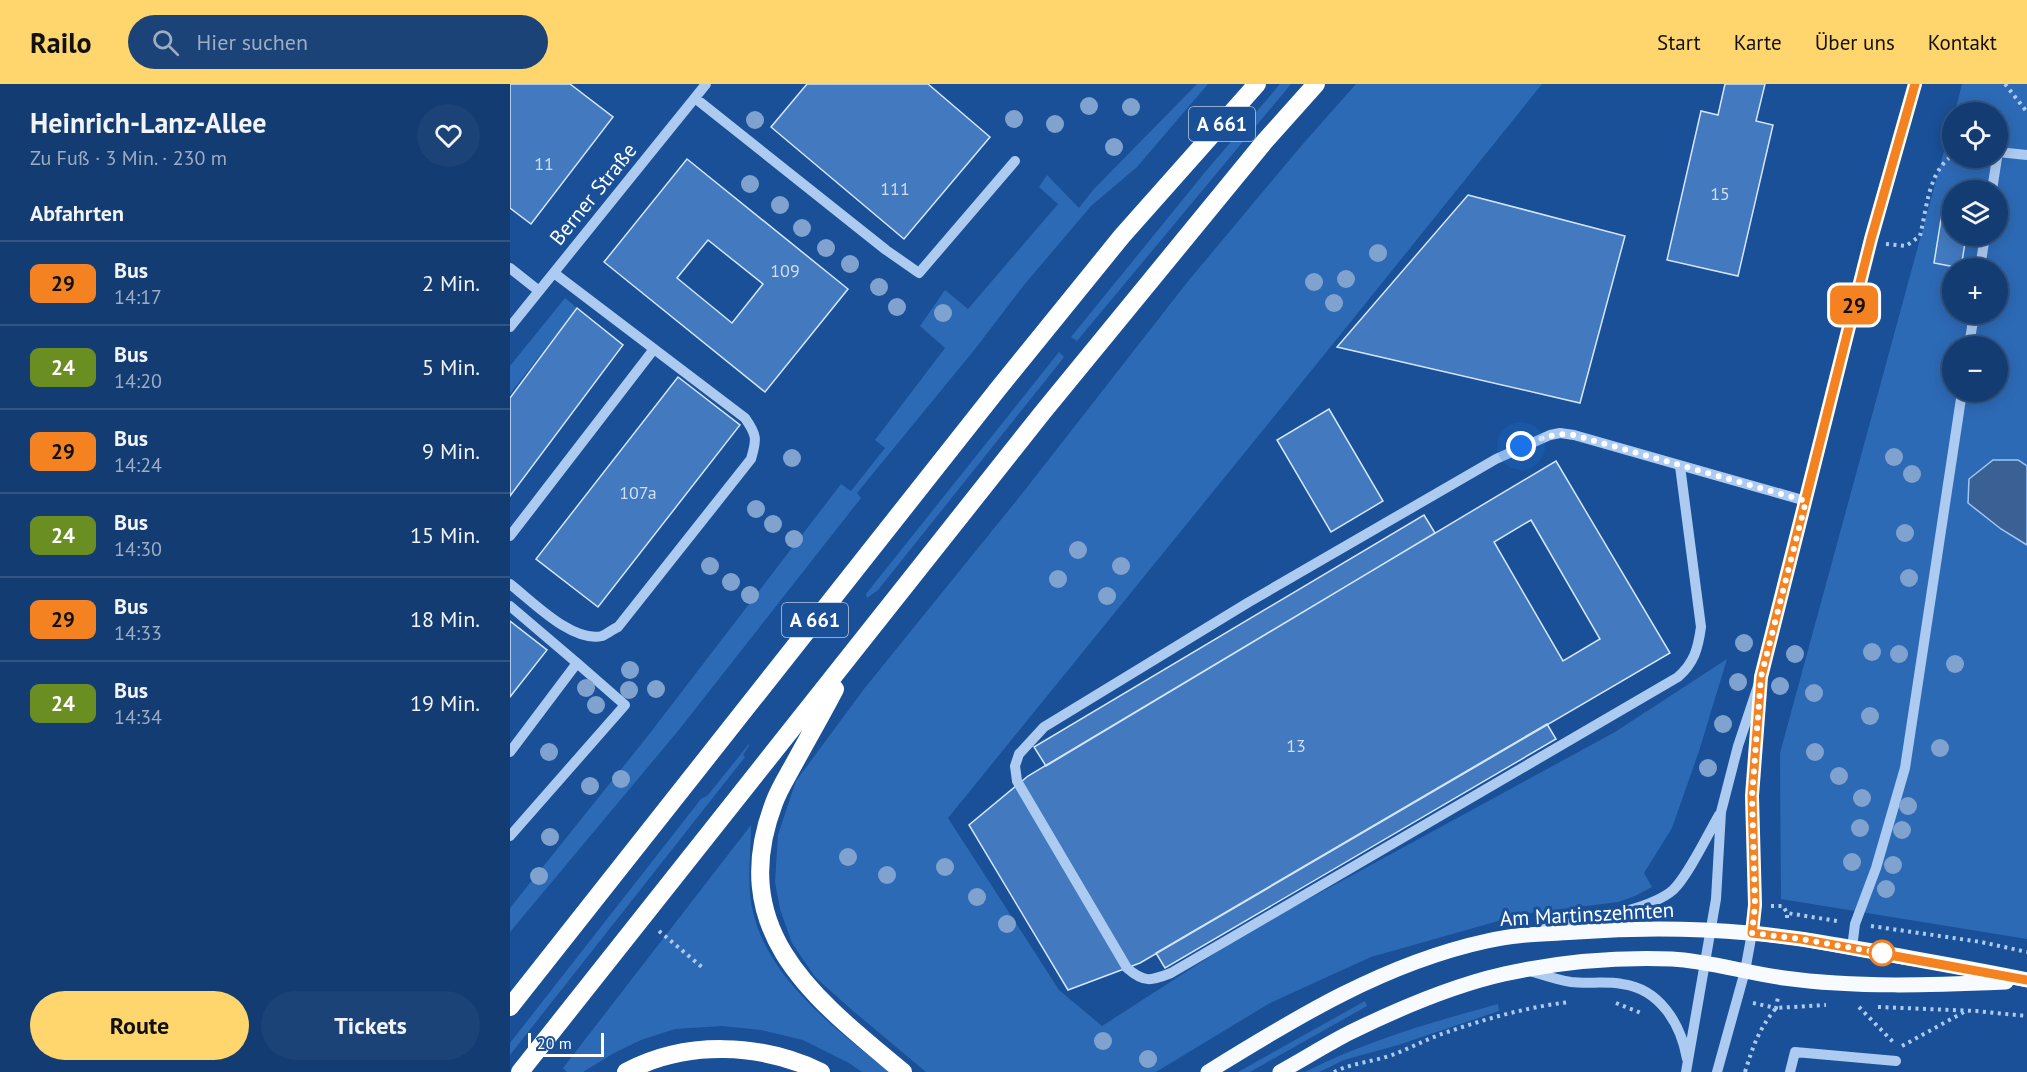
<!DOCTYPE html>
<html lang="de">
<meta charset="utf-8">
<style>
body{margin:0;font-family:"PT Sans",sans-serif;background:#1c4377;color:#f1f3f6;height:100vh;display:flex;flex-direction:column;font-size:22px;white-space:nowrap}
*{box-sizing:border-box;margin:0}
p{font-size:20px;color:#9dadc4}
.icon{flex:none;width:33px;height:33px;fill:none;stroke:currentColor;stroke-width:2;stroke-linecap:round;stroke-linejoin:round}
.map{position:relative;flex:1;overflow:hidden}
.details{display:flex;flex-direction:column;background:#133c72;width:510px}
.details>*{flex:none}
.badge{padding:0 12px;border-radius:9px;font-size:21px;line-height:39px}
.controls{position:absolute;left:1432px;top:18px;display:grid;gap:12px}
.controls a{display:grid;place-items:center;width:66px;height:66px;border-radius:50%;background:#133c72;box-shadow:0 3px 15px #0003,0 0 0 2px #325684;font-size:30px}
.scale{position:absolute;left:18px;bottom:15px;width:76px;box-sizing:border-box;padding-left:6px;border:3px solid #fff;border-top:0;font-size:16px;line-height:21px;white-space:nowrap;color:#fff;-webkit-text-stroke:4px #195098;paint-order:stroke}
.you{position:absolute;width:30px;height:30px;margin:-15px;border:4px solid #fff;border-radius:50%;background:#1a73e8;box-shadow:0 0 0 9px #1a73e833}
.map>.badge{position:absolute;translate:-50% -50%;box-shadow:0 0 0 3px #fff}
h2{padding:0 30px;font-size:22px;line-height:54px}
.round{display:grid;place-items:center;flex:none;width:63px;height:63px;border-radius:32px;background:#1c4377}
.overview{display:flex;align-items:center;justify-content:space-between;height:102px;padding:0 30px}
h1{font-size:28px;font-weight:700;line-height:45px}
.button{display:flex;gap:12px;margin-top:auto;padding:12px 30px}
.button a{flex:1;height:69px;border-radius:36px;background:#ffd56d;color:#111;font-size:24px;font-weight:700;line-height:69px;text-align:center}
.button a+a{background:#1c4377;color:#f1f3f6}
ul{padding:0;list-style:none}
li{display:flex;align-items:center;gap:18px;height:84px;padding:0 30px;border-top:2px solid #325684}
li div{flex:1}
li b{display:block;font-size:22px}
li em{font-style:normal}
li .badge{min-width:66px;font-weight:700;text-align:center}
header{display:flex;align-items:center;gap:36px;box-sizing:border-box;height:84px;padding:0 30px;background:#ffd56d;color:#111}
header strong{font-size:28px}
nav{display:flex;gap:33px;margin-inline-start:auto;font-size:21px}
.search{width:420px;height:54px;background:#1c4377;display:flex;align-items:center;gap:15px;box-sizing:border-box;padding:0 21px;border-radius:33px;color:#9dadc4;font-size:22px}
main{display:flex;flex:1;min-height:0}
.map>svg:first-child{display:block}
</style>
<header>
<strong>Railo</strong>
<div class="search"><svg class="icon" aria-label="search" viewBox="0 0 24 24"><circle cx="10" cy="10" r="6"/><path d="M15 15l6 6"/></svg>Hier suchen</div>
<nav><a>Start</a><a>Karte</a><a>Über uns</a><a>Kontakt</a></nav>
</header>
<main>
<section class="details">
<div class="overview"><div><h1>Heinrich-Lanz-Allee</h1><p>Zu Fuß · 3 Min. · 230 m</p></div><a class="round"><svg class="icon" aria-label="heart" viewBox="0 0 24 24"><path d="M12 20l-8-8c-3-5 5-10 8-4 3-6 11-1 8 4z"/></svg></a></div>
<h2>Abfahrten</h2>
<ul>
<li><span class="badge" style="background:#f58220;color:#111">29</span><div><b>Bus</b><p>14:17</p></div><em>2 Min.</em></li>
<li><span class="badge" style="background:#6b8e23;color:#fff">24</span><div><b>Bus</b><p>14:20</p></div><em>5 Min.</em></li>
<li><span class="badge" style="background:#f58220;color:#111">29</span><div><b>Bus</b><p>14:24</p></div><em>9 Min.</em></li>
<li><span class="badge" style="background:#6b8e23;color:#fff">24</span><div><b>Bus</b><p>14:30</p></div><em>15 Min.</em></li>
<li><span class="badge" style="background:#f58220;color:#111">29</span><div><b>Bus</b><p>14:33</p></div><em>18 Min.</em></li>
<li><span class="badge" style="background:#6b8e23;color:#fff">24</span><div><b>Bus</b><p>14:34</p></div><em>19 Min.</em></li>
</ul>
<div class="button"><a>Route</a><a>Tickets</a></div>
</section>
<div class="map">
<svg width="1517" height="988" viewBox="0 0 1517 988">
<rect width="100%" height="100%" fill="#195098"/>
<path fill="#2d6ab6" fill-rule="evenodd" d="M687 0H698L627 83 581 122 514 201 465 265 347 409 351 414 168 647 0 848V824L137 653 331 400 341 407 375 364 365 356 435 264 410 242 435 206 458 225 548 120 529 103 537 91 569 124 583 106Z
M770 0H781L567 257 561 253 696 87Z
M846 0H1032L818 266 438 734 549 906 592 942 738 848 1105 648 1217 575 1189 667 1162 744 1134 789 1142 803 1125 812 1108 818 1013 830 861 873 760 919 646 988H416L342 926 305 893 282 859 270 825 265 798 268 751 286 697 354 605 511 411 679 196 792 61Z
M1452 0H1517V855L1271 815 1270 669 1443 34V74H1488V28H1445ZM1443 106H1488V152H1443ZM1443 184H1488V230H1443ZM1443 262H1488V308H1443Z
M55 214 67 224 0 310V282Z
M549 268 554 273 551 277 368 506 357 514 356 510Z
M239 660V662L233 671 235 673 0 971V959L191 715 198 711Z
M241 741C241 763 238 787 240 809 246 887 324 943 379 988H352L339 979 293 956 251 946 212 942 165 945 131 956 104 969 73 988H57L53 984Z
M855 917 857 922 740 988H728Z
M988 920 989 927 888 961 834 976 809 988H795C856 957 922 938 988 920Z"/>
<path fill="#3a6094" stroke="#a0c6f3" stroke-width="1.5" d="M1483 376H1508L1517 382V461L1491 445 1458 419 1459 395Z"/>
<path fill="#4279bf" stroke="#d4e6fc" stroke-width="1.5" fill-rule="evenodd" d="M0 0H60L103 33 21 140 0 124Z
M297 0H418L480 53 394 155 261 43Z
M1215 0H1255L1246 37 1263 41 1228 192 1157 176 1191 27 1208 31Z
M177 75 338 205 255 308 94 178ZM198 156 253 200 222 239 167 194Z
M958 111 1115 152 1070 319 827 263Z
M1433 123 1443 124V152H1456L1451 184 1424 179Z
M67 224 113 261 0 412V314Z
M168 293 230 341 88 523 26 475Z
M819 325 873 417 821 448 767 356Z
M1046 377 1160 569 630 879 558 906 459 741 518 692ZM1021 436 1090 555 1053 577 984 458Z
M914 431 925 449 536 682 524 663Z
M0 537 37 566 0 613Z
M1037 640 1046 655 655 884 646 869Z"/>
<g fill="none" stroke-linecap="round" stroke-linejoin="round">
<path stroke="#adcbf1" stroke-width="4" stroke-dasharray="3 4.5" stroke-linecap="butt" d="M1495 0 1517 28
M1376 160 1396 162 1410 152C1417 124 1418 88 1443 71
M1261 822H1273L1277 829
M1277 834V829L1327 837
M1361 842 1471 858 1517 868
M149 847 193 884
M1106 919 1131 929 1132 928
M1243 919 1266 924 1268 913
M1349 923 1384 959
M1368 923 1466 927 1517 932
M1392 962 1454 928
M824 988C842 979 862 978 882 971 898 965 913 957 929 951 971 936 1016 923 1060 918
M1235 988C1243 962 1249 945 1266 924L1316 921"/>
<path stroke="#adcbf1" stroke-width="10" d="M185 14 376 166 409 189 505 77
M1488 68 1517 71
M1482 106 1487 74
M0 184 29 207
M1470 184 1475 152
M0 243 196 0
M1459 262 1464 230
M1170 382 1191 543C1188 565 1184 579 1168 593L661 889C641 897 634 899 617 884L507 697 505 682 509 670 534 643 739 518 986 375 1040 351 1050 349 1064 351 1296 417
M0 452 144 265
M0 500C22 517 62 559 92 552 97 550 103 545 108 543L241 375C247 355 247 351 235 334L44 189
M0 522 67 579
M0 668 67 579 115 621 0 752
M1034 845C1067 837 1138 828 1163 806 1178 792 1198 750 1209 731
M1342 864 1345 840 1366 784 1395 684 1452 308
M1020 887C1033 891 1047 896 1061 898 1078 900 1095 897 1112 900 1150 905 1171 940 1177 975
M1176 988 1206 815 1211 728 1228 662 1251 593 1361 155 1405 0
M1207 988 1235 887 1242 849 1245 821 1242 713 1249 608
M1280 988 1285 968 1386 977"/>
<path stroke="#f7faff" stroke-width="15" d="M698 988C785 934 875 879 977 857 1006 850 1037 850 1067 848 1124 844 1182 844 1239 849 1279 852 1318 859 1356 866 1410 876 1464 885 1517 896
M770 988C794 975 817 960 841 948 890 924 941 902 994 890 1048 878 1107 873 1162 875 1199 877 1236 889 1274 894 1347 904 1422 901 1496 898"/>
<path stroke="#fff" stroke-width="18" d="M325 605C312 630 298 654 285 678 278 691 269 705 264 719 215 848 305 915 393 988
M0 923 488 305 612 152 747 0
M10 988 533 328 755 57 806 0
M116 988C176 956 251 959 311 988"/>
</g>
<g fill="#80a2cf">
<circle cx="579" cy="22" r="9"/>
<circle cx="621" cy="23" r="9"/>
<circle cx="504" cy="35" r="9"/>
<circle cx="245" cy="36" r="9"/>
<circle cx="545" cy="40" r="9"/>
<circle cx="604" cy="63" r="9"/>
<circle cx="240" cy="100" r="9"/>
<circle cx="270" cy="121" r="9"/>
<circle cx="292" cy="144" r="9"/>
<circle cx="316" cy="164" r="9"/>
<circle cx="868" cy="169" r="9"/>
<circle cx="340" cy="180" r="9"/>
<circle cx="836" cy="195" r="9"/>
<circle cx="804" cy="198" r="9"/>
<circle cx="369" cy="203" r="9"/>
<circle cx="824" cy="219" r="9"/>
<circle cx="387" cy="223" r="9"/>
<circle cx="433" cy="229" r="9"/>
<circle cx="1384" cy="373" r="9"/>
<circle cx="282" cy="374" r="9"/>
<circle cx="1402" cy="390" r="9"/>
<circle cx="246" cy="425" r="9"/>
<circle cx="263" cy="440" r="9"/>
<circle cx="1395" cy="449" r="9"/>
<circle cx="284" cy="455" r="9"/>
<circle cx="568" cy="466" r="9"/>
<circle cx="200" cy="482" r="9"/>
<circle cx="611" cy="482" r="9"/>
<circle cx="1399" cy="494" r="9"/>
<circle cx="548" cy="495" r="9"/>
<circle cx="221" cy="498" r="9"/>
<circle cx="240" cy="511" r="9"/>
<circle cx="597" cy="512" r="9"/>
<circle cx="1234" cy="559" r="9"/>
<circle cx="1362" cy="568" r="9"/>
<circle cx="1285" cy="570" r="9"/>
<circle cx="1389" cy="570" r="9"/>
<circle cx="1445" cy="580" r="9"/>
<circle cx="120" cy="586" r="9"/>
<circle cx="1228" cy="598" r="9"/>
<circle cx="1270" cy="602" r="9"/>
<circle cx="76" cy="604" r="9"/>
<circle cx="146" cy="605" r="9"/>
<circle cx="119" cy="606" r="9"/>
<circle cx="1304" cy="609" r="9"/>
<circle cx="86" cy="621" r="9"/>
<circle cx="1360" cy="632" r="9"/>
<circle cx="1213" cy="640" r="9"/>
<circle cx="1430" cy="664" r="9"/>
<circle cx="39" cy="668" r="9"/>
<circle cx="1305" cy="668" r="9"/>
<circle cx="1198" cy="684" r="9"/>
<circle cx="1329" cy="692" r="9"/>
<circle cx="111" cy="695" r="9"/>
<circle cx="80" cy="702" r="9"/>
<circle cx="1352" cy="714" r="9"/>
<circle cx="1398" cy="722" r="9"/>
<circle cx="1350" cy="744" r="9"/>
<circle cx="1392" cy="746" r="9"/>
<circle cx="40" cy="753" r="9"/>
<circle cx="338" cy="773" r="9"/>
<circle cx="1342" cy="778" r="9"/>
<circle cx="1383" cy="781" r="9"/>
<circle cx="435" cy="783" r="9"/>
<circle cx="377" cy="791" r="9"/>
<circle cx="29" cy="792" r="9"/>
<circle cx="1376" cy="805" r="9"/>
<circle cx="467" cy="813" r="9"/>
<circle cx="497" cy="840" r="9"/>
<circle cx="593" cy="957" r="9"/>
<circle cx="638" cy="975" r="9"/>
</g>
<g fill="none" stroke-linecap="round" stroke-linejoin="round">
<defs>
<path id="line" d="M1405 0 1361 155 1251 593 1242 712 1245 821 1242 849 1291 855 1517 896"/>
</defs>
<use href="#line" stroke="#fff" stroke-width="14"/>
<use href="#line" stroke="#f58220" stroke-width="9"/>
<path stroke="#fff" stroke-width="6" stroke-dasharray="0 10.8" d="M1011 362C1031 355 1043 348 1064 351L1296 417 1251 593 1242 712 1245 821 1242 849 1291 855 1376 870 1372 869"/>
</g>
<circle fill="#fff" stroke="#f58220" stroke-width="3" cx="1372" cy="869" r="12"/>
<g text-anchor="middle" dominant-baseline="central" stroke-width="6" stroke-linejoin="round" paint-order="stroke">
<g font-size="18" fill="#d0deef">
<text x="34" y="79">11</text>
<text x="385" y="104">111</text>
<text x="1210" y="109">15</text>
<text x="275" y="186">109</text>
<text x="128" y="408">107a</text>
<text x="786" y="661">13</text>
</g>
<g fill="#195098" stroke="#bacae0" stroke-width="1.5">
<rect x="679" y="23" width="66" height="34" rx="4.5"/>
<rect x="272" y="519" width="66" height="34" rx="4.5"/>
</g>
<g font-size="20" font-weight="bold" fill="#fff">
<text x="712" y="40">A 661</text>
<text x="305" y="536">A 661</text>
</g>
<g font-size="21" fill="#fff" stroke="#195098">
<text transform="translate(83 110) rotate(-51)">Berner Straße</text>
<text transform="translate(1077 830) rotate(-3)">Am Martinszehnten</text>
</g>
</g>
</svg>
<div class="controls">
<a><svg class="icon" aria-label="locate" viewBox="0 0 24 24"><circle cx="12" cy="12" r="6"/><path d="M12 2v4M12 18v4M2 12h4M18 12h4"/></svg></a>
<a><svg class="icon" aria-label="layers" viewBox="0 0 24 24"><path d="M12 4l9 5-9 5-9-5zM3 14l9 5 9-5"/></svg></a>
<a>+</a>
<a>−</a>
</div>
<div class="scale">20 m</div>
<div class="you" style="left:1011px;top:362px"></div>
<b class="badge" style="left:1344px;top:221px;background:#f58220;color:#111">29</b>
</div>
</main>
